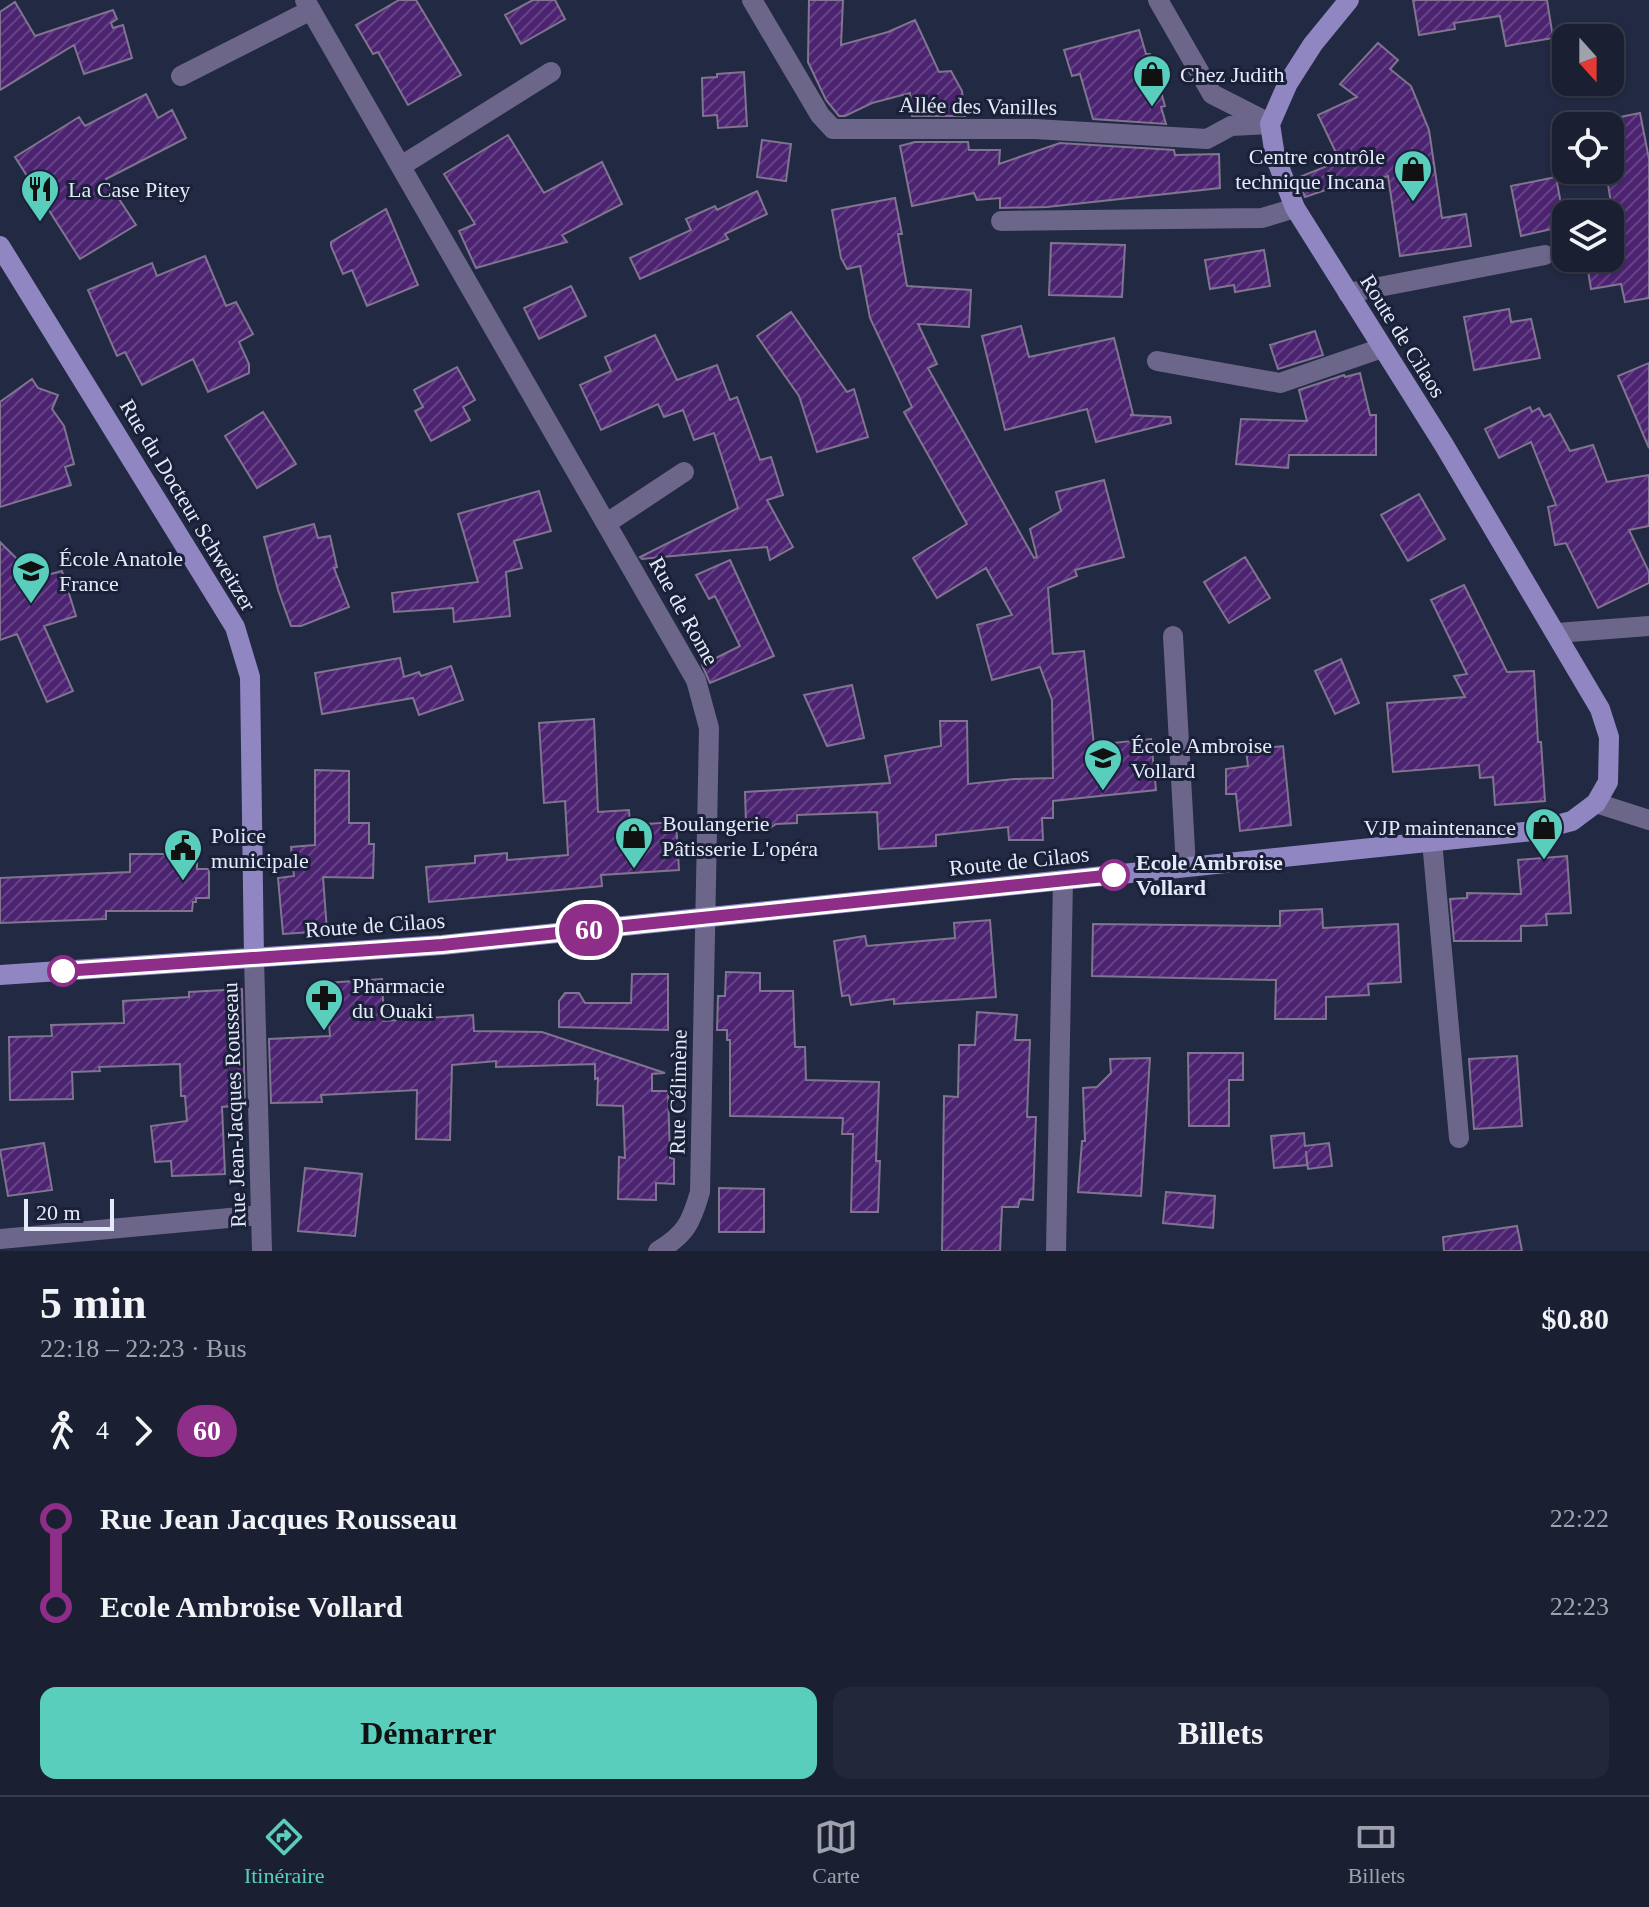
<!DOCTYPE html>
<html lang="fr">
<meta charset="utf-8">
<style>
body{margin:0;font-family:"Times New Roman",serif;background:#23273a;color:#f1f3f6;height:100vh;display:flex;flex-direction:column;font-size:30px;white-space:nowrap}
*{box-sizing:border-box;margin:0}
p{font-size:26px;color:#9fa2ac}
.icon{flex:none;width:44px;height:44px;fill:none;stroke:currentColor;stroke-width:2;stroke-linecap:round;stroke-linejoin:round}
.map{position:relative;height:1251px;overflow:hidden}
.sheet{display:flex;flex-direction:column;background:#1a1f32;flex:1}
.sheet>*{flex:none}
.badge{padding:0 16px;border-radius:26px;font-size:28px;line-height:52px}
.needle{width:52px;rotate:159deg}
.buttons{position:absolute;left:1552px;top:24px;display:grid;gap:16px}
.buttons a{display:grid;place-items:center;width:72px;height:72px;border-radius:16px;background:#1a1f32;box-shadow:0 2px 6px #0004,0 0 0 2px #383d4d;font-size:40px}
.scale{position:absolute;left:24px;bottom:20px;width:90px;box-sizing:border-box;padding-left:8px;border:4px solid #e5eafb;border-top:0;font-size:22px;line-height:28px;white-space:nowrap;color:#e5eafb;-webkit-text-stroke:6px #192037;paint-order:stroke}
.map>.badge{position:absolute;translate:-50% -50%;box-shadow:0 0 0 4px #fff}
.legs{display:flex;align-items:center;gap:12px;height:88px;padding:0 40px;font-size:26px}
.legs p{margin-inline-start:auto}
.summary{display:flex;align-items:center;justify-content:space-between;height:136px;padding:0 40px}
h1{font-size:44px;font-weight:700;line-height:60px}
.button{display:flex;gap:16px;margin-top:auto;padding:16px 40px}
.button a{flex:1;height:92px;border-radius:16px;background:#5acebd;color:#111;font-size:32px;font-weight:700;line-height:92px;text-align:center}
.button a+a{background:#23273a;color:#f1f3f6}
ul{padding:0 40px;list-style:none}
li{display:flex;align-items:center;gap:28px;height:88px;font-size:30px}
li i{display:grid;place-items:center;width:12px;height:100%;margin:0 10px;background:currentColor}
li i::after{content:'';width:20px;height:20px;margin:-10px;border:6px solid;border-radius:50%;background:#1a1f32}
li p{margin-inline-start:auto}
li:first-child i{background:linear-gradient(#0000 50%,currentColor 0)}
li:last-child i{background:linear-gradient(currentColor 50%,#0000 0)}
.tab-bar{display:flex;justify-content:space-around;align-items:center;height:112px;border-top:2px solid #383d4d;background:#1a1f32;font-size:22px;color:#9fa2ac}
.tab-bar a{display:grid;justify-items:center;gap:4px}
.tab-bar .active{color:#5acebd}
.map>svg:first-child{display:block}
</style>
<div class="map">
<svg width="1649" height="1251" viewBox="0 0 1649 1251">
<defs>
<pattern id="building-hatch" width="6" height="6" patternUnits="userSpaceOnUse" patternTransform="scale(2)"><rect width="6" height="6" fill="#4c2371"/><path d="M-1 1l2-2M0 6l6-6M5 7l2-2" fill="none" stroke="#664386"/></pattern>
</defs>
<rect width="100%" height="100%" fill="#222942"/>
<path fill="url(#building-hatch)" stroke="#807490" stroke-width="2" d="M399 0H416L461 75 408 105 378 52 373 54 356 25Z
M533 0H555L565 19 521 44 505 15Z
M809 0H843L841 45 888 32 915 20 939 72 951 71 962 91 965 116H912L910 93 872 103 845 116H839L826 100 808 62Z
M1413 0H1547L1553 38 1506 46 1500 16 1454 23 1455 29 1419 35Z
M15 2 35 36 113 10 117 19 111 23 113 28 123 25 132 58 84 74 74 45 0 90V12Z
M1139 30 1146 54H1150L1165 106 1161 107 1166 124 1093 119 1080 74 1072 76 1064 50Z
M1378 43 1398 60 1390 69 1411 86 1429 130 1442 218 1466 214 1471 246 1400 256 1388 176 1349 191 1346 183 1305 197 1297 178 1340 161 1318 115 1357 97 1340 84Z
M744 72 747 126 718 128 717 115 703 116 702 78 717 77V74Z
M146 94 158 118 172 110 186 138 106 179 136 225 80 259 15 157 79 117 85 126Z
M1640 113 1649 159V298L1625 302 1621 284 1591 289 1586 258H1610V247L1618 246 1606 172 1610 171V119Z
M508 135 544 193 602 162 622 204 562 235 567 242 476 268 459 231 475 224 444 174Z
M762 140 791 144 786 181 757 177Z
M915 142H968L969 150H1000L999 164 1060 143 1174 150 1175 155 1219 154 1220 188 1047 207 1000 208V198L977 200 974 193 912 206 900 146Z
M1556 177 1565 226 1521 236 1511 186Z
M757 191 767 214 725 234 728 239 640 279 630 258 691 230 686 219 715 206 717 210Z
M895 198 902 234H898L907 286 971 290 969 327 918 324 937 364 928 368 1034 558 1037 557 1030 529 1061 511 1056 492 1104 480 1124 557 1075 570 1077 576 1048 588 1053 654 1084 651 1094 745 1151 739 1156 790 1053 801V818H1042L1043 840H1009L1008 827 936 835V846L879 849 877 812 797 815V823L776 824 767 830 755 831 746 824 745 792 890 783 885 756 941 746 940 721H967L968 784 1014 779 1053 778 1052 700 1040 667 992 680 977 625 1012 615 986 568 937 598 913 558 967 524 904 412 912 407 870 318 860 266 847 269 841 258 832 210Z
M386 209 418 285 367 306 352 270 343 274 331 246V242Z
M1051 243 1125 245 1122 297 1049 295Z
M1264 250 1270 286 1235 292 1234 285 1210 289 1205 260Z
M205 256 226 306 236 302 253 334 239 342 249 364V373L208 392 193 359 142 385 125 352 117 356 88 290 152 263 157 276Z
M571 286 586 316 539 339 524 308Z
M1509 309 1511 322 1531 319 1540 358 1474 370 1464 317Z
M791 312 847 392 854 389 868 437 817 452 799 396 757 336Z
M1021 326 1029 357 1114 338 1133 414 1130 415 1170 417 1171 423 1096 442 1087 409 1005 430 982 336Z
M1315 331 1323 355 1278 369 1270 345Z
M655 335 677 380 717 365 730 400 737 397 760 460 771 457 783 495 767 500 793 547 770 560 767 547 642 559 640 557 738 508 714 433 694 440 683 410 664 417 658 404 601 430 580 385 611 371 605 357Z
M1649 363V448L1618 376Z
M457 367 475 400 463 407 470 420 431 441 415 411 423 407 414 390Z
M1360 373 1370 415H1376V455H1289L1288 468 1236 464 1241 419 1307 421 1299 390 1344 375 1345 377Z
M32 379 38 388 58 395 52 409 64 426 74 464 65 467 71 485 0 507V402Z
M1530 407 1532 412 1539 408 1544 417 1550 414 1570 451 1593 445 1607 482 1649 475V526L1629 530 1649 572V583L1598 608 1566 543 1555 545 1548 507 1556 505 1531 442 1499 458 1485 429Z
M263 412 296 464 257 488 225 436Z
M539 491 551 531 514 541 522 568 506 572 510 616 454 622 453 608 394 612 392 593 478 582 458 514Z
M1419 494 1445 539 1408 561 1381 515Z
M314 524 318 538 330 536 337 567 334 568 349 607 301 626H291L278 590 264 537Z
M0 542 36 578 62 571 76 616 44 626 73 691 47 702 17 634 0 640Z
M1245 557 1270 598 1229 623 1204 582Z
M730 560 774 656 710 683 702 665 740 646 715 596 709 599 696 575Z
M1464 585 1507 672 1534 671 1538 742H1541L1545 801 1495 805 1493 777 1480 778 1479 765 1393 772 1387 703 1465 697 1454 676 1467 674 1431 600Z
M400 658 404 677 419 672 421 676 451 666 463 700 419 715 413 698 322 714 315 673Z
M1341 659 1359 703 1335 714 1315 671Z
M852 685 864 738 827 746 804 695Z
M594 719 598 812 629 810 630 825 676 822 679 870 601 875 602 886 429 902 426 867 475 863V856L507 853V860L568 855 565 801 544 803 539 723Z
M1283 746 1291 825 1240 831 1236 794H1226V769L1248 766 1246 750Z
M315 770 349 771V823H369V844H374L373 878 323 877 327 931 283 934 278 878 294 876 291 847 315 845Z
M130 854H191V862L197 863V869H209V898H196V902H193L192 911H106V919L0 923V878L130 872Z
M1567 856 1571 913 1546 914 1547 925 1521 926V941H1454L1450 899 1467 898V893L1521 894 1518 860Z
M1322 909 1323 928 1398 924 1401 982 1368 984 1369 995 1326 997V1019H1275L1276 980 1092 976 1093 924 1280 926V911Z
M990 920 996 997 894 1004V999L851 1005 849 995 842 996 834 941 865 936 867 946 955 938 954 923Z
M726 972 760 973V991H793L795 1047H805L806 1080 879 1082 876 1161H880L878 1212H851L853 1134H842L843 1118 730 1116V1040H727V1030H717L718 996H725Z
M632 974H668V1030L559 1027V1001L565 993H579L585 1003H631Z
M382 979 384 1021 473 1015 474 1031 542 1032 665 1073 652 1074V1091H668L670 1158 674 1159V1184L656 1183V1200L618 1199 619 1157 625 1158 623 1106 597 1105 598 1078 595 1079V1064L496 1067V1061L452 1065 450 1140 416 1139 417 1090 321 1095 322 1102 271 1103 269 1039 330 1036 326 983Z
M242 989 245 1105 222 1107 225 1174 172 1176 171 1161 155 1162 151 1126 187 1121 185 1096H181L180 1064 99 1067 100 1071 72 1072 73 1099 10 1100 9 1037 52 1036 51 1025 124 1023 123 1001 189 997V992Z
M977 1012 1017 1015 1015 1040H1030L1027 1117H1036L1033 1200 1020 1199 1018 1207H1002L1000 1251H942L944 1096 958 1097 959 1045H975Z
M1188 1053H1243V1080H1229V1126H1189Z
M1517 1056 1522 1126 1474 1129 1469 1059Z
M1150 1058 1141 1196 1078 1192 1082 1141H1085L1083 1088 1097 1087 1111 1073 1110 1059Z
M1304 1133 1305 1146 1329 1143 1332 1166 1308 1169 1306 1151 1307 1165 1274 1168 1271 1136Z
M44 1143 52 1190 8 1196 0 1150Z
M305 1168 362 1174 355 1236 298 1231Z
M719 1188 764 1189V1232H719Z
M1166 1192 1215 1196 1213 1228 1163 1223Z
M1517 1226 1522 1251H1444L1443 1237Z"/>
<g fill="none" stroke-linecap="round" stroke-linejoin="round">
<path stroke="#6c668b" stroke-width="20" d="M305 0 696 680 709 728 700 1192C691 1223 686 1234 658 1251
M752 0 820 115 833 129H1035L1207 139 1231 126 1270 124
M1158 0 1212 94 1269 123
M181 76 311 10
M401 166 551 72
M1001 221 1262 218 1295 208
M1348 293 1545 255
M1157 361 1280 383 1382 348
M607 523 684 472
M1557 633 1649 626
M1173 636 1186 867
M1596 803 1649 820
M1432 841 1459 1138
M254 958 262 1251
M0 1239 261 1215
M1056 1251 1063 880"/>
<path stroke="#9086c2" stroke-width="20" d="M0 246 235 627 250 677 254 958
M0 975 442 945 1533 831 1572 821 1596 803 1608 782 1609 737 1600 709 1444 445 1295 208 1275 156 1270 124 1288 83 1313 44 1349 0"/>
</g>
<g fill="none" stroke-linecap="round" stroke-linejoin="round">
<defs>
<path id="line-1" d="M63 971 442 945 1114 875"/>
</defs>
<use href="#line-1" stroke="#fff" stroke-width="18"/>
<use href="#line-1" stroke="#8f2e88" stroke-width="12"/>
</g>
<defs>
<symbol id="shop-pin" viewBox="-11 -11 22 30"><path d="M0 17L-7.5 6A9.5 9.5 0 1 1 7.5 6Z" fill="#5acebd" stroke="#192037"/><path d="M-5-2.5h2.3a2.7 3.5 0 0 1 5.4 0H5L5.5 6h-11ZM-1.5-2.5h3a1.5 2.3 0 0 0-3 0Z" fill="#111"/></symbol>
<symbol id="restaurant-pin" viewBox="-11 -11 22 30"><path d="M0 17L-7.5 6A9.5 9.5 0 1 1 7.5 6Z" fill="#5acebd" stroke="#192037"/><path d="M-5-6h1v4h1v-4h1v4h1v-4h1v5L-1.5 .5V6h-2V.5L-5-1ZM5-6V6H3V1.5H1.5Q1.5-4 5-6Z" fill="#111"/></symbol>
<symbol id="school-pin" viewBox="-11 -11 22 30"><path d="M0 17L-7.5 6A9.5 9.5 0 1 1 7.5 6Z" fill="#5acebd" stroke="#192037"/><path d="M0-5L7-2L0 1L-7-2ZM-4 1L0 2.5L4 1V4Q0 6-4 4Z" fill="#111"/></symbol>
<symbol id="civic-pin" viewBox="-11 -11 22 30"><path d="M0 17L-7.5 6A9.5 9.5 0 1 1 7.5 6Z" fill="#5acebd" stroke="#192037"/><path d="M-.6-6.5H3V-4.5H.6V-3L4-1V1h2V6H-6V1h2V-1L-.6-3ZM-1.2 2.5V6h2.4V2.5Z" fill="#111"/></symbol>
<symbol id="pharmacy-pin" viewBox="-11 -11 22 30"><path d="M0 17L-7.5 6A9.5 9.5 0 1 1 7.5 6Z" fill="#5acebd" stroke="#192037"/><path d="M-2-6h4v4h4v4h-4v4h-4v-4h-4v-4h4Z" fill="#111"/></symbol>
</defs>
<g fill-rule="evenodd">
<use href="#shop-pin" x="1130" y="52" width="44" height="60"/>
<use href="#shop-pin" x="1391" y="147" width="44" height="60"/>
<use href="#restaurant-pin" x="18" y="167" width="44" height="60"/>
<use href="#school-pin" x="9" y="549" width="44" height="60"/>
<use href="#school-pin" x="1081" y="736" width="44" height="60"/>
<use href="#shop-pin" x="1522" y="805" width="44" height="60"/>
<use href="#shop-pin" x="612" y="814" width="44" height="60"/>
<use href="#civic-pin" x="161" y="826" width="44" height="60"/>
<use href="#pharmacy-pin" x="302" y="976" width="44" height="60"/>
</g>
<g fill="#fff" stroke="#8f2e88" stroke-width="4">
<circle cx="1114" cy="875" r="14"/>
<circle cx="63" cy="971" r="14"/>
</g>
<g text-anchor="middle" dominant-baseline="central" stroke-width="6" stroke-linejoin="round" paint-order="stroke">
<g font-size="22" fill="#e5eafb" stroke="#192037" text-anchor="start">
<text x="1180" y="74">Chez Judith</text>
<text x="1385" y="156" text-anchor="end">Centre contrôle<tspan x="1385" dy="25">technique Incana</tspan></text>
<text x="68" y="189">La Case Pitey</text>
<text x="59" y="558">École Anatole<tspan x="59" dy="25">France</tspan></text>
<text x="1131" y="745">École Ambroise<tspan x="1131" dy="25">Vollard</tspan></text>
<text x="662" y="823">Boulangerie<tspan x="662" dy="25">Pâtisserie L'opéra</tspan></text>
<text x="1516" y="827" text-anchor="end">VJP maintenance</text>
<text x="211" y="835">Police<tspan x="211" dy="25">municipale</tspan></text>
<text x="352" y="985">Pharmacie<tspan x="352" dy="25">du Ouaki</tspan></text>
</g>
<g font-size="22" fill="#e5eafb" stroke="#192037">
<text transform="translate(978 106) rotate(1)">Allée des Vanilles</text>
<text transform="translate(1403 336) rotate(58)">Route de Cilaos</text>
<text transform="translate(188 505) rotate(59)">Rue du Docteur Schweitzer</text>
<text transform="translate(684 611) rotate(61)">Rue de Rome</text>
<text transform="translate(1019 861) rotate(-6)">Route de Cilaos</text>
<text transform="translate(375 925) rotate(-4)">Route de Cilaos</text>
<text transform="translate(678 1092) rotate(-89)">Rue Célimène</text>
<text transform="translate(234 1105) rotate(-92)">Rue Jean-Jacques Rousseau</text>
</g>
<g font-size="22" font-weight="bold" fill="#e5eafb" stroke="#192037" text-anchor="start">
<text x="1136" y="862">Ecole Ambroise<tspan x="1136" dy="25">Vollard</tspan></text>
</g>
</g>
</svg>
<div class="buttons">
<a><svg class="needle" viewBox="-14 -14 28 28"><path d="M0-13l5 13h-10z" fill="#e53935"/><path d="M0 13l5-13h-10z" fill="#9fa2ac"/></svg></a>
<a><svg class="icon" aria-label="locate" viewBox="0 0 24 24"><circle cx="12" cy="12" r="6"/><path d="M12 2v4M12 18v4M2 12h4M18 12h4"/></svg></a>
<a><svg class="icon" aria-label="layers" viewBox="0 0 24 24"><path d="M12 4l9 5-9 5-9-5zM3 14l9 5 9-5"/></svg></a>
</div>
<div class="scale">20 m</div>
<b class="badge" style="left:589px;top:930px;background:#8f2e88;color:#fff">60</b>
</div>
<section class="sheet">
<div class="summary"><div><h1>5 min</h1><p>22:18 – 22:23 · Bus</p></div><b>$0.80</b></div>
<div class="legs"><svg class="icon" aria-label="walk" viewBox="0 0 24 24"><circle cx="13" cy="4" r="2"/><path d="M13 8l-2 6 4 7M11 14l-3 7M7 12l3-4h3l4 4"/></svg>4<svg class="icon" aria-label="forward" viewBox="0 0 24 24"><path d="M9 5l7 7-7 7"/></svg><b class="badge" style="background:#8f2e88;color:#fff">60</b></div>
<ul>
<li><i style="color:#8f2e88"></i><b>Rue Jean Jacques Rousseau</b><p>22:22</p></li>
<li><i style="color:#8f2e88"></i><b>Ecole Ambroise Vollard</b><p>22:23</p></li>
</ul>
<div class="button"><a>Démarrer</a><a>Billets</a></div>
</section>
<nav class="tab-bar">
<a class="active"><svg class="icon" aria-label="directions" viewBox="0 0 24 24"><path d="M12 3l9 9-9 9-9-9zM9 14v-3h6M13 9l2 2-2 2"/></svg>Itinéraire</a>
<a><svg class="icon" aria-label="map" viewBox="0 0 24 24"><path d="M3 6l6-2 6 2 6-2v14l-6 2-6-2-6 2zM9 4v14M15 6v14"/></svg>Carte</a>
<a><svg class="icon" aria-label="tickets" viewBox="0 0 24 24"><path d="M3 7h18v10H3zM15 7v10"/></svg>Billets</a>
</nav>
